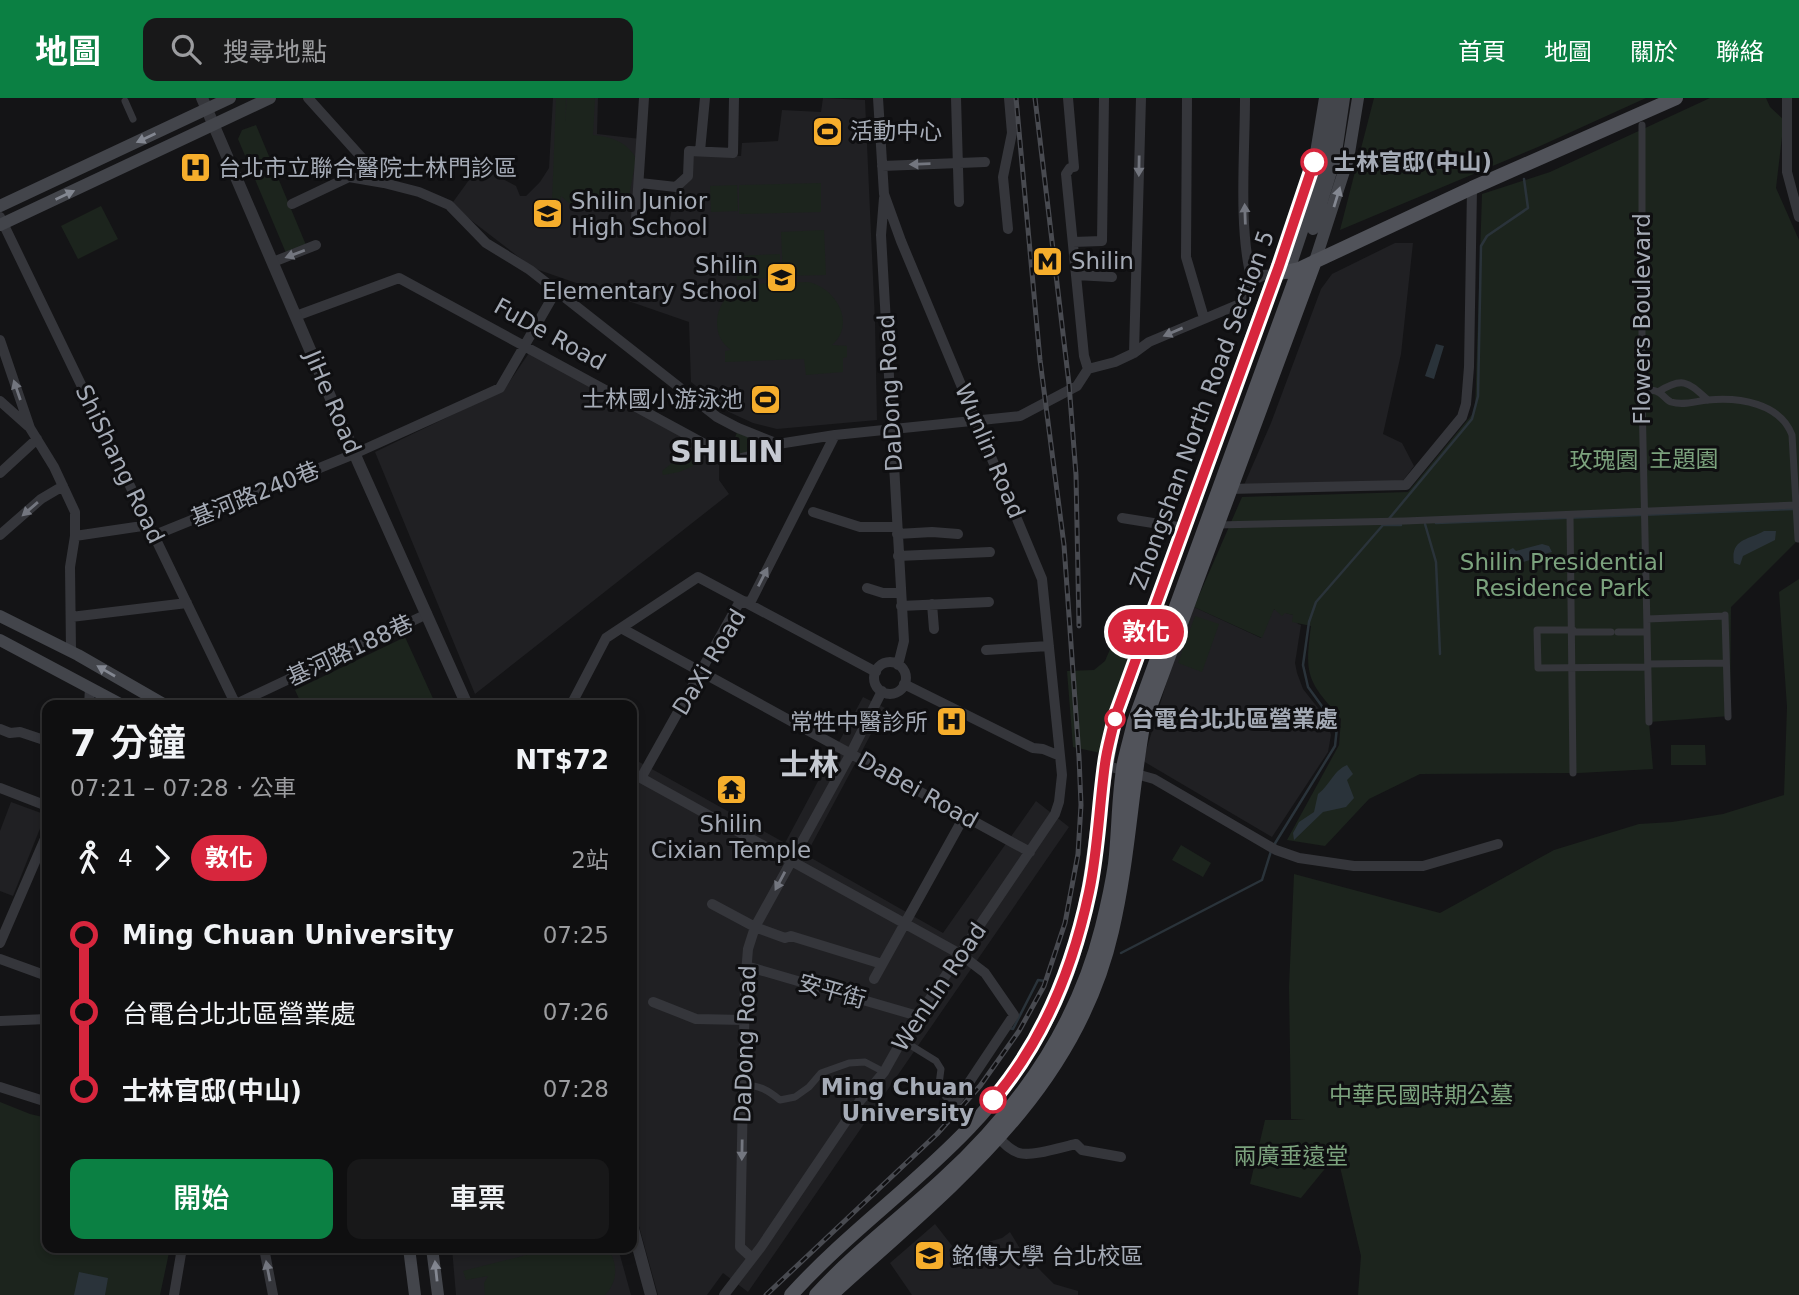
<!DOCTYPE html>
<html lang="zh-TW">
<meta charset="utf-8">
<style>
body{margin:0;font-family:"DejaVu Sans","Noto Sans TC",sans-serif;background:#181819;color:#f1f3f6;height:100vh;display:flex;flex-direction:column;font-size:26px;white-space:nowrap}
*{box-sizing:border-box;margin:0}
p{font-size:23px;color:#9b9c9f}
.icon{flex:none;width:38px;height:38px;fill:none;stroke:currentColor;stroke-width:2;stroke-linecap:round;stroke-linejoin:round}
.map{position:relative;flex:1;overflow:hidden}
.side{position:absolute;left:42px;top:602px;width:595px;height:553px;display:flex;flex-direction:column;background:#0f0f10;border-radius:14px;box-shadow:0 4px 10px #0003,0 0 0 2px #2f2f30}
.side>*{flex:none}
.badge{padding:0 14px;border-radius:23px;font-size:24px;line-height:46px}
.map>.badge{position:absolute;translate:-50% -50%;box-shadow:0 0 0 4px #fff}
.legs{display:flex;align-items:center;gap:10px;height:77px;padding:0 28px;font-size:23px}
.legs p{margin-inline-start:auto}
.overview{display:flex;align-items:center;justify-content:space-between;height:119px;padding:0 28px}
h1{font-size:38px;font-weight:600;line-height:52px}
.cta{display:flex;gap:14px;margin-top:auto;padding:14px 28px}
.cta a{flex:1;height:80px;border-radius:14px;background:#0b8043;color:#fff;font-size:28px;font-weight:600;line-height:80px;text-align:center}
.cta a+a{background:#181819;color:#f1f3f6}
ul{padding:0 28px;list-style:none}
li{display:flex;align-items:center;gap:24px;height:77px;font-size:26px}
li i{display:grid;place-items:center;width:10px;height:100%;margin:0 9px;background:currentColor}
li i::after{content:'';width:18px;height:18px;margin:-9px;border:5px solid;border-radius:50%;background:#0f0f10}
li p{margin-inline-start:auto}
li:first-child i{background:linear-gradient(#0000 50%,currentColor 0)}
li:last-child i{background:linear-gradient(currentColor 50%,#0000 0)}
header{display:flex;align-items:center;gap:42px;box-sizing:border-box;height:98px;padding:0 35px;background:#0b8043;color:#fff}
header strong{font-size:33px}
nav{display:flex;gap:38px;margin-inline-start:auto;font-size:24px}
.search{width:490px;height:63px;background:#181819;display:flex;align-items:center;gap:18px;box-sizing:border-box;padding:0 24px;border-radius:14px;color:#9b9c9f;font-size:26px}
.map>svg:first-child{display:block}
</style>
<header>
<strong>地圖</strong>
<div class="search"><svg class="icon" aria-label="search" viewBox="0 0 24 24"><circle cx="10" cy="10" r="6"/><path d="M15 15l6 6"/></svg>搜尋地點</div>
<nav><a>首頁</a><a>地圖</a><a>關於</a><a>聯絡</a></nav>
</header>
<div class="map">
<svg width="1799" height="1197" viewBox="0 0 1799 1197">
<rect width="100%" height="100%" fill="#141416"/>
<path fill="#202023" d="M553 0H598L597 36 641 41 632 123 667 136 675 93 690 79 691 57 741 58 742 45 778 43 782 12 821 14 823 0 865 2 875 224 877 322 777 331 753 325 729 314 691 284 689 224 533 170 455 110 453 104 477 71 482 70 516 88 520 98H526L540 84 549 70Z
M1395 145H1413L1401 256 1383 336 1402 345 1414 368 1402 384 1244 387 1271 325 1321 191 1332 176Z
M529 255 719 358V382L729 396 475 596 375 354 504 292Z
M1194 509 1261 540 1273 511 1293 517 1298 526 1301 527 1295 565 1297 575 1303 591 1326 620 1331 637 1328 654 1272 739 1143 663 1170 573Z
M863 599 885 610 806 757 943 835 1036 703 1069 729 748 1194 723 1175 707 1197H658L632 1103V660L785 745Z
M11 704 41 715 43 723 13 798 0 793V733Z
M935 1126 964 1163 988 1144 1002 1140 1010 1134 1022 1154 1054 1186 1078 1193V1197H912L890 1165Z
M452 1150H618L631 1197H456Z"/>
<path fill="#1c241d" d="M556 0H566L565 25 567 0H595L593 37C611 39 626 43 636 60L629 99C609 114 580 118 561 98L560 104H552Z
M1374 0H1646L1538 49 1340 132Z
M1710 0H1766L1770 9 1784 22 1776 90 1799 142V441L1731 509 1730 618 1649 624 1653 671 1579 675 1420 676 1369 701 1325 748 1287 742 1339 647 1341 621C1308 583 1304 579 1311 528L1292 524 1293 517 1285 515 1282 518 1274 511 1262 540 1194 509 1242 399 1408 394 1475 313 1482 96 1550 74Z
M256 27 306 147 286 155 238 41 242 32Z
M821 85V114L739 116V87Z
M737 87 738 113 711 114 710 88Z
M101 108 118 141 78 161 61 128Z
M824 132 826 177 783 178 781 134Z
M780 156V179L737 182 736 158Z
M808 184C835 189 857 225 832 247L847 248V259L843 260V274L806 277 804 261 725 264V253L731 252C721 245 717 236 717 224 720 178 776 186 808 184Z
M737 334 769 348 742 358 730 355Z
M686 350 692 353 696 359 693 368 679 374 663 377 662 373 677 361Z
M1799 481V1197H1358L1361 1158 1337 1056 1301 1100 1250 1086 1265 1022H1305L1291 1021 1289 889 1294 776 1440 815 1554 752 1639 726 1672 724 1723 716 1784 697 1787 609 1779 494Z
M1129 507 1145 513 1132 540 1105 656 1073 649 1067 573 1094 572 1105 563Z
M1195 518 1219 526 1202 574 1178 565Z
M405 539 436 607H302L295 592Z
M1671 647H1705L1706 667H1671Z
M1181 747 1211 765 1203 779 1172 762Z
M0 1004 30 1016 47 1020V1150H170L160 1197H0Z
M554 1150 608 1151C618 1165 618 1184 605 1197H485L484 1185 488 1178 466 1182 463 1173Z"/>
<path fill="#2a333a" d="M1436 246 1444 248 1434 281 1425 278Z
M1764 433H1776L1775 442 1743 458 1740 467 1734 465C1730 441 1748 442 1764 433Z
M1542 446 1549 448 1552 454C1539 457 1532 463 1518 465L1514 470 1512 460 1506 459 1505 454 1513 450 1516 453Z
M1347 667 1353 676 1347 682 1354 700 1346 709 1323 714 1294 742 1293 735 1299 724 1314 714 1318 696C1330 687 1333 673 1347 667Z
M79 1174 108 1180 105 1197H74Z"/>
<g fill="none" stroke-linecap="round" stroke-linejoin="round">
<path stroke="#2a333a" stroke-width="2.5" d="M1388 422 1472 321 1478 298 1481 148 1487 138 1528 110 1524 81
M1436 425 1793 411
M1425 426 1436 464 1440 556
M1383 427H1401
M1274 747 1335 648 1337 629 1308 589 1303 567 1309 524 1316 504 1383 427
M1121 855 1262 782 1271 753
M1009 930 1013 931 1038 882 1045 883"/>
<path stroke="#35363b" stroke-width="7" d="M125 3 133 21
M1642 27V298L1649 624
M1642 291C1647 292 1654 292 1658 294 1663 296 1666 302 1671 304 1684 308 1696 303 1708 302 1739 299 1780 305 1792 337L1798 441
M1658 294C1683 278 1688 284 1708 302
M1570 417 1573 675
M1217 427 1405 423 1796 407
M1725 518 1728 619
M1647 521 1725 518V517
M1573 532H1537L1538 570 1648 569
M1573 534H1611
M1618 534H1647
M1648 566 1726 565
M902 942 936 963 941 971 939 986 943 996 954 1007
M743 987C759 987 768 992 780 1002L795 999 809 989 821 975 849 965 865 964 884 974"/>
<path stroke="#35363b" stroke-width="10" d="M308 0 363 61 380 74 384 85 419 94 449 107 486 145 530 172 717 319 738 330 778 346
M956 0 959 104
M1068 0 1074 69 1070 70 1066 76 1084 258 1088 271
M1187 0 1186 159 1204 220
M1245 0C1245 55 1238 131 1252 183
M1787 0V74L1799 119
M700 53 705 0
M882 68 985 64
M640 85 676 89 688 78 689 53 733 55 734 0
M884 100 881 137 904 543 898 567
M292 106 349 79 384 85
M0 119 236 607
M636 121 644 0
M1008 131 1003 79 1012 35 1009 0
M1073 144 1102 143 1104 0
M273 164 316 147
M1076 177 1112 179
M296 218 399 180 734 362 761 355 778 346 835 337 1020 318 1077 288 1088 271 1115 264 1134 255 1149 244 1242 205 1248 198 1252 183 1264 177 1275 176
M0 242 30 330 54 369 75 414V438L70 469 71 553
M1134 255 1141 0
M0 303 28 328
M0 375 37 341
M1229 391 1406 387 1462 319 1466 306 1469 269 1472 90
M813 414 860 429H896
M1122 420 1184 430
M897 436 932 434 958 436
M0 437 41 401 63 388
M155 437 354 356 500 290 556 193
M75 438 149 427
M898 458 990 454
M867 490 883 495H901
M932 506 934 531
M901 508 989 504
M71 519 187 505
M621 530 1030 754
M986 552 1049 548
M874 580a16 16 0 1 1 32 0a16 16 0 1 1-32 0Z
M904 586 1033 650 1043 651 1060 658
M236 606 427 516
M89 607 90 590
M571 607 606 540 698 479 876 574
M0 631 10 635 20 634 47 643
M1104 667 1154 681 1276 752 1299 760 1354 768H1423L1498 746
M632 675 960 856 985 875 1014 917 954 1007
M641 680 739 505 751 503 835 337
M0 690 47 708
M712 806 755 829 785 840 791 838 882 866
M0 845 47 736
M0 861 47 878
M746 868 918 918
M874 881 965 717
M653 904 696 921 744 922
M0 923 47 921
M0 989 47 1004
M996 1037C1003 1044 1009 1052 1019 1055 1031 1059 1062 1049 1076 1046L1082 1052 1121 1059
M264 1150 273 1197
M752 1160 740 1149 745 888 748 851 755 829 851 655 882 593
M174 1197 182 1150
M724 1197 761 1149 859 1004 884 974 902 942 1055 716 1059 704 1062 677 1042 481 901 143 884 96 878 0"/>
<path stroke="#35363b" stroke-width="12" d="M202 0 359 366 467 607
M632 1127 651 1197"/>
<path stroke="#43454b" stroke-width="12" d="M0 108 230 0
M0 127 270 0
M1313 131 1335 61 1344 0
M1315 163 1348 61 1358 0
M1288 175 1325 64 1335 0
M1275 176 1315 61 1325 0
M0 518 78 557 165 607
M0 542 122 607
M409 1150 415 1197
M432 1150 438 1197"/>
<path stroke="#51535a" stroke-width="14" d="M791 1197C846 1136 913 1089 969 1030 1013 984 1051 925 1071 864 1097 784 1096 700 1116 619L1275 176 1299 171 1472 90 1676 0
M816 1197C854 1155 901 1120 942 1082 1018 1013 1077 929 1102 829 1107 809 1112 787 1115 766 1119 733 1118 699 1124 665 1127 651 1131 638 1134 624L1299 171
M831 1197C947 1091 1075 996 1112 833 1128 764 1131 697 1143 628L1315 163"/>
<defs>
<path id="rail" d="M1035 0 1069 286 1076 377 1079 528
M766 1197 937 1036 980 988 1019 933 1044 888 1065 825 1078 756 1081 707 1079 659 1064 447 1040 262 1016 0"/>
</defs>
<use href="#rail" stroke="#484a50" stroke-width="5"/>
<use href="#rail" stroke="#0f0f11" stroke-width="2.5" stroke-dasharray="8" stroke-linecap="butt"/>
</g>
<defs><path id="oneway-solid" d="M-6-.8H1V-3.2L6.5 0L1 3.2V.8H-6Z" transform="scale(1.75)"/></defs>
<g fill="#838791">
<use href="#oneway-solid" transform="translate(146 40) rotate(155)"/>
<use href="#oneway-solid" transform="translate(65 97) rotate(-25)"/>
<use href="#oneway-solid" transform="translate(1337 99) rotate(-73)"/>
<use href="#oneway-solid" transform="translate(106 573) rotate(-150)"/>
<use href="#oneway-solid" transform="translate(436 1173) rotate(-96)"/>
</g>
<g fill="#73767f">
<use href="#oneway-solid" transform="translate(920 66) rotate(178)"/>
<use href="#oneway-solid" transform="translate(1139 68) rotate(91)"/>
<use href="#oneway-solid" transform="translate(1245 116) rotate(-92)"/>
<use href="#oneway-solid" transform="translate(295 156) rotate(159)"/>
<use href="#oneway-solid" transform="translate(1173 234) rotate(157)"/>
<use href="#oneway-solid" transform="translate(17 292) rotate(-109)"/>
<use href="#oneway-solid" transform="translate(30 411) rotate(139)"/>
<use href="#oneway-solid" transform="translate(763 479) rotate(-63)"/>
<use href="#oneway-solid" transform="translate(780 783) rotate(118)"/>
<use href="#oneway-solid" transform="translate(742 1052) rotate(91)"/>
<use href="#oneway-solid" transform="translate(268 1173) rotate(-101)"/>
</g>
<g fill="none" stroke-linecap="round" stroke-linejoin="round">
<defs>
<path id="line-1" d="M993 1002C1043 943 1073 870 1089 794 1098 752 1099 709 1105 666 1107 650 1112 635 1115 619L1279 168 1314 64"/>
</defs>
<use href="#line-1" stroke="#fff" stroke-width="16"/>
<use href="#line-1" stroke="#d7263d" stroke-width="10"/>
</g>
<defs>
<symbol id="stadium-square" viewBox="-11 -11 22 22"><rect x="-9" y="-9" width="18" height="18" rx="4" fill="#f6ae2c" stroke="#0f0f11"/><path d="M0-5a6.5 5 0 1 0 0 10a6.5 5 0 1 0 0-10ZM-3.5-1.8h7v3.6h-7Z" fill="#111"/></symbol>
<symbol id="hospital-square" viewBox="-11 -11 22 22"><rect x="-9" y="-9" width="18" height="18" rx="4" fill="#f6ae2c" stroke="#0f0f11"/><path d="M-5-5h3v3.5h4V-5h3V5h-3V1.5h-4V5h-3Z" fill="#111"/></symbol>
<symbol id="school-square" viewBox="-11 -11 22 22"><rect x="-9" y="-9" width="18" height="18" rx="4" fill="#f6ae2c" stroke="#0f0f11"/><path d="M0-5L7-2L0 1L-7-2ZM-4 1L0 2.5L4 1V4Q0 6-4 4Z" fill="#111"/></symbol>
<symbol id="metro-square" viewBox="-11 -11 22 22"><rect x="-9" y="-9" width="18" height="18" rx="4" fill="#f6ae2c" stroke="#0f0f11"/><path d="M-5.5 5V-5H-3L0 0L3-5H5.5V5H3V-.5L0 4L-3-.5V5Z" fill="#111"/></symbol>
<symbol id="temple-square" viewBox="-11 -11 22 22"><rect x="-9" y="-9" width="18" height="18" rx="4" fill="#f6ae2c" stroke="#0f0f11"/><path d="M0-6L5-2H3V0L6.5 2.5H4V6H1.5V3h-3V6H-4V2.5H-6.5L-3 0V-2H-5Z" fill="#111"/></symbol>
<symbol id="university-square" viewBox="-11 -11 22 22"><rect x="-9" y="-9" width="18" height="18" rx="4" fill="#f6ae2c" stroke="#0f0f11"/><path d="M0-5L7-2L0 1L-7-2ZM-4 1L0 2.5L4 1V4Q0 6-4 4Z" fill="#111"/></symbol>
</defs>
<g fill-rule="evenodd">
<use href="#stadium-square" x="810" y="16" width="35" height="35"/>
<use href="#hospital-square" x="178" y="52" width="35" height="35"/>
<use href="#school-square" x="530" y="98" width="35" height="35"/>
<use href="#metro-square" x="1030" y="146" width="35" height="35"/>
<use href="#school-square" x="764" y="162" width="35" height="35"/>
<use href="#stadium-square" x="748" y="284" width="35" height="35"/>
<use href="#hospital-square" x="934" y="606" width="35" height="35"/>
<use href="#temple-square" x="714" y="674" width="35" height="35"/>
<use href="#university-square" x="912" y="1140" width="35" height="35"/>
</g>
<g fill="#fff" stroke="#d7263d" stroke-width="3.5">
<circle cx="1314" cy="64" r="12"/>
<circle cx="1115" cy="621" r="9"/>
<circle cx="993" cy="1002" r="12"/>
</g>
<g text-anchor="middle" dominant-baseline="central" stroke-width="6" stroke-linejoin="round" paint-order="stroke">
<g font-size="23" fill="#a5abb6" stroke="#0f0f11" text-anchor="start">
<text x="850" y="33">活動中心</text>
<text x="218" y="70">台北市立聯合醫院士林門診區</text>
<text x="571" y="103">Shilin Junior<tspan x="571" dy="26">High School</tspan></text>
<text x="1071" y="163">Shilin</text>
<text x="758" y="167" text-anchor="end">Shilin<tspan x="758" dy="26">Elementary School</tspan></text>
<text x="743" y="301" text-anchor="end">士林國小游泳池</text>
<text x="928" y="624" text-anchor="end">常牲中醫診所</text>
<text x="731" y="726" text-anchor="middle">Shilin<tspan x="731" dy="26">Cixian Temple</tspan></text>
<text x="952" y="1158">銘傳大學 台北校區</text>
</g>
<g font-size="23" font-weight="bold" fill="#a5abb6" stroke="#0f0f11" text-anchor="start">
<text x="1333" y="64">士林官邸(中山)</text>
<text x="1131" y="621">台電台北北區營業處</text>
<text x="974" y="989" text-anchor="end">Ming Chuan<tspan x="974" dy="26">University</tspan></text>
</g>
<g font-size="23" fill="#a5abb6" stroke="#0f0f11">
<text transform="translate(1642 221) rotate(-90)">Flowers Boulevard</text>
<text transform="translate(550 236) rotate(29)">FuDe Road</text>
<text transform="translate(890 295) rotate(-93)">DaDong Road</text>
<text transform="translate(333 304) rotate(67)">JiHe Road</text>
<text transform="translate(1202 312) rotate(-70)">Zhongshan North Road Section 5</text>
<text transform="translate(990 353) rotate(67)">Wunlin Road</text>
<text transform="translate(120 366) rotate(64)">ShiShang Road</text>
<text transform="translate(255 396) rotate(-22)">基河路240巷</text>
<text transform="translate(350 552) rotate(-25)">基河路188巷</text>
<text transform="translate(709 564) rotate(-59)">DaXi Road</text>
<text transform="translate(918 692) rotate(29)">DaBei Road</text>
<text transform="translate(939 889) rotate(-56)">WenLin Road</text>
<text transform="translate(832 893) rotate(16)">安平街</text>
<text transform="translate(745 946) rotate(-88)">DaDong Road</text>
</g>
<g font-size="23" fill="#7ba27d" stroke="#0f0f11">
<text x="1684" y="361">主題園</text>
<text x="1604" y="362">玫瑰園</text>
<text x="1562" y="464">Shilin Presidential<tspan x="1562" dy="26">Residence Park</tspan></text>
<text x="1421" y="997">中華民國時期公墓</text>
<text x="1291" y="1058">兩廣垂遠堂</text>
</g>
<g font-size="30" font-weight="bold" fill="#c6cad2" stroke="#0f0f11">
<text x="727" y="353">SHILIN</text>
<text x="809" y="666">士林</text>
</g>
</g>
</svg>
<b class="badge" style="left:1146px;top:534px;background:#d7263d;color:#fff">敦化</b>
<section class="side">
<div class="overview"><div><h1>7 分鐘</h1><p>07:21 – 07:28 · 公車</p></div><b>NT$72</b></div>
<div class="legs"><svg class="icon" aria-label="walk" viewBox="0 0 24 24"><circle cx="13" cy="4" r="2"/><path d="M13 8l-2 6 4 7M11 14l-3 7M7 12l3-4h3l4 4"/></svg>4<svg class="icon" aria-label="forward" viewBox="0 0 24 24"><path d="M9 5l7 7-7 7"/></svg><b class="badge" style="background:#d7263d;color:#fff">敦化</b><p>2站</p></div>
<ul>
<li><i style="color:#d7263d"></i><b>Ming Chuan University</b><p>07:25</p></li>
<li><i style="color:#d7263d"></i><span>台電台北北區營業處</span><p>07:26</p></li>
<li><i style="color:#d7263d"></i><b>士林官邸(中山)</b><p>07:28</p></li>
</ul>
<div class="cta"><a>開始</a><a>車票</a></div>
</section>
</div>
